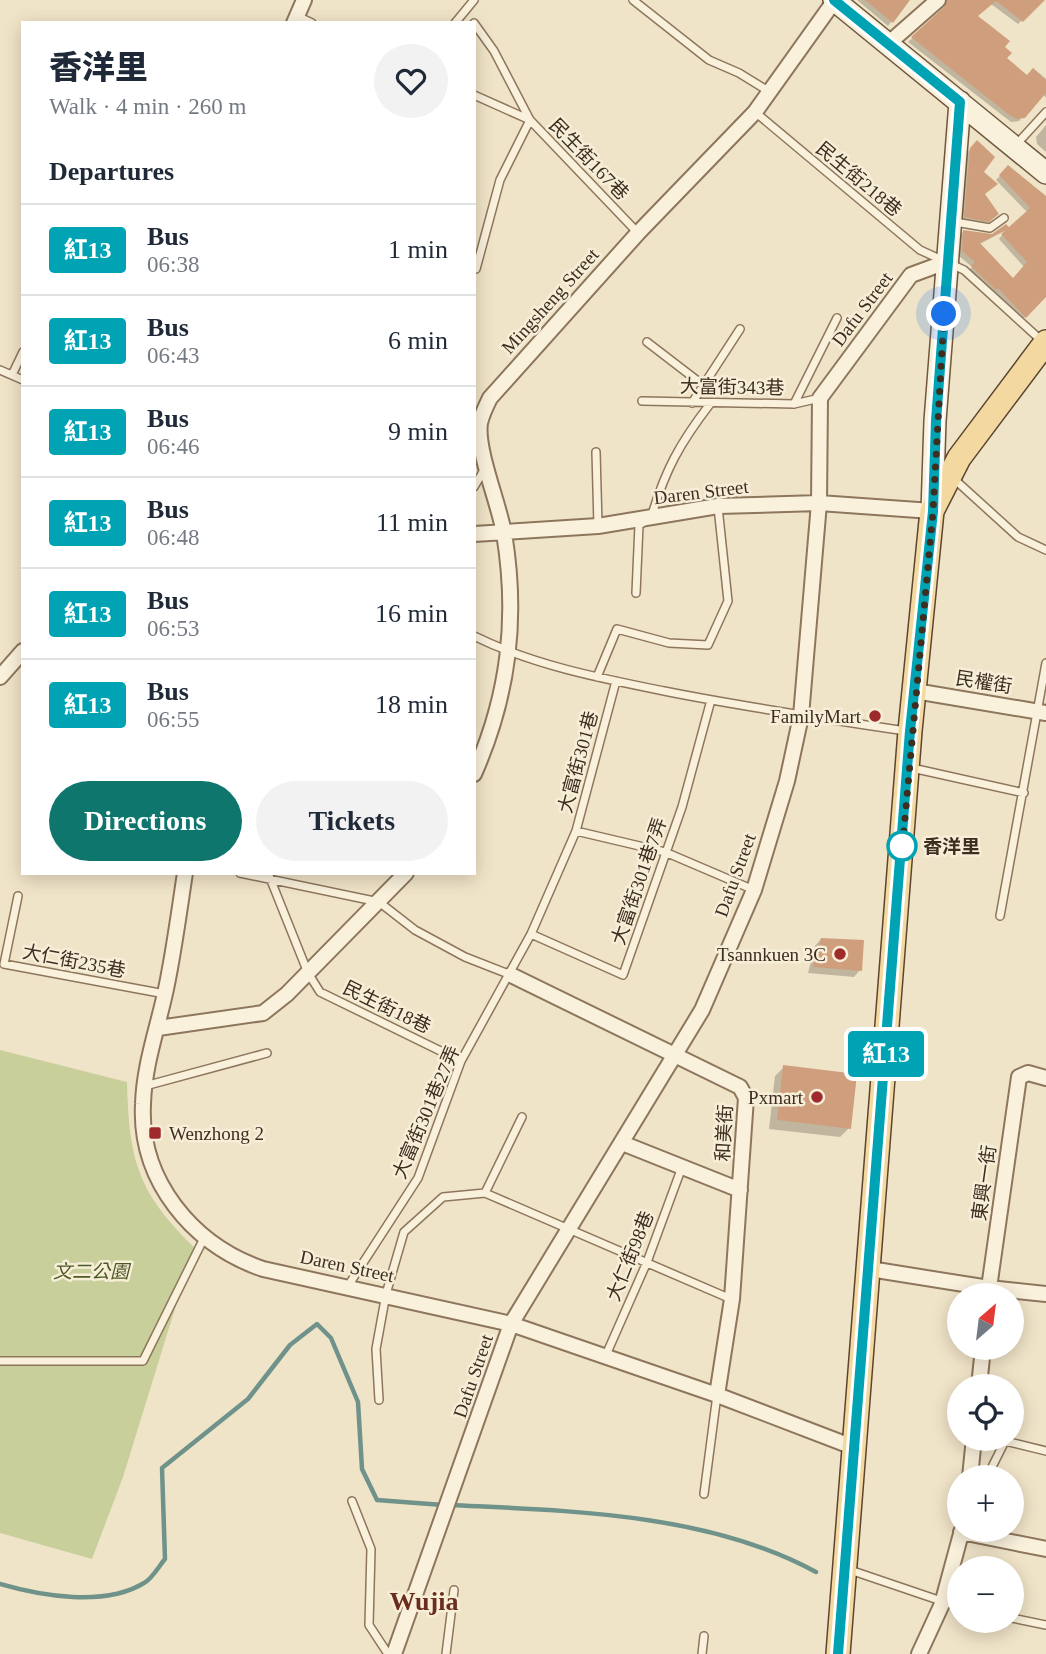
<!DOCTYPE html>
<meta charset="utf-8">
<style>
body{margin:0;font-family:"Times New Roman","Noto Sans TC",serif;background:#f2f2f3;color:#1f2937;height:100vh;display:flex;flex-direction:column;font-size:26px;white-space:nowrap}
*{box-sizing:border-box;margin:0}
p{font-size:23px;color:#747a83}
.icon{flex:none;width:38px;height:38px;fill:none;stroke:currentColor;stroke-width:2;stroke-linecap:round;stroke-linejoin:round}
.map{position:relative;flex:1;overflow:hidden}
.side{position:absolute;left:21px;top:21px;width:455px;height:854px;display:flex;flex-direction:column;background:#fff;border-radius:0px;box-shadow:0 4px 18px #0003}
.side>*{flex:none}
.badge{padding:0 14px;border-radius:5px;font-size:24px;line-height:46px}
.needle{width:46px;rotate:28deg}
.controls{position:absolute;left:947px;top:1283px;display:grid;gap:14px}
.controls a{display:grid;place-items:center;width:77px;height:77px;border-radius:50%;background:#fff;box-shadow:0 4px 18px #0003;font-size:35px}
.you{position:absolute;width:35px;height:35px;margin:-18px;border:5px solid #fff;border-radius:50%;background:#1a73e8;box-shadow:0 0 0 10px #1a73e833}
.map>.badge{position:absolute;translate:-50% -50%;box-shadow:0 0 0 4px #fff}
h2{padding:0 28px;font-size:26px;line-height:63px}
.round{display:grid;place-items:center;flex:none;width:74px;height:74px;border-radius:37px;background:#f2f2f3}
.headline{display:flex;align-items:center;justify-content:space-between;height:119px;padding:0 28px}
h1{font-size:33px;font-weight:800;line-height:52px}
.button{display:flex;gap:14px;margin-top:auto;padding:14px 28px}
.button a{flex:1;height:80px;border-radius:42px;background:#0f766e;color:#fff;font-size:28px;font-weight:800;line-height:80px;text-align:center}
.button a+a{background:#f2f2f3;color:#1f2937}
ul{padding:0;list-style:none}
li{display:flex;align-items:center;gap:21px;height:91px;padding:0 28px;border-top:2px solid #e0e1e3}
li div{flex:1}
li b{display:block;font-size:26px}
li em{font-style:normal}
li .badge{min-width:77px;font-weight:700;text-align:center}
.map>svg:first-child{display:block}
</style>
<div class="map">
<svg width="1046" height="1654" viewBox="0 0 1046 1654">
<rect width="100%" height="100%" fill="#f0e4c8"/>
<path fill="#c9cf9b" d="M0 1050 127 1082C129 1159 137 1192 194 1247L123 1477 92 1559 0 1533Z"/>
<path fill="#0003" fill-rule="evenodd" d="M857 0H908L888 26Z
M948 0H1043L1018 24 991 4 976 17 1002 47 1004 58 1026 77 1033 68 1046 79V98L1043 94 1019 121 1011 122 908 42 941 12Z
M1046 125V152L1037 144 1036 137Z
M977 142 983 194 993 218 983 225 961 221 966 154Z
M1008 167 1046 199V296L1021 321 993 290 990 293 968 271 972 267 958 255 960 235 964 231 992 236 1006 226 1009 229 1028 213 996 180ZM1006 230 999 239 1024 267 1013 280 978 245Z
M821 939 860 970 854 977 808 973 815 946Z
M784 1067 849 1128 840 1137 769 1129 775 1076Z"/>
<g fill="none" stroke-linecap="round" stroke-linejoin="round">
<path stroke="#6f938a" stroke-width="4.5" d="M451 1505C572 1511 707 1513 816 1572
M0 1584C41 1596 105 1607 144 1583 152 1579 159 1566 165 1559L162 1468 248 1399 290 1345 317 1324 331 1338 358 1402 362 1469 377 1500 443 1505"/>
</g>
<path fill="#cf9f7d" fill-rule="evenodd" d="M865 0H910L893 23Z
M947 0H1045L1023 22 996 1 978 16 1010 41 1005 47 1012 53 1007 58 1027 75 1033 68 1046 80V93L1025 118 1016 119 1008 114 911 37 944 7Z
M977 140 995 157 984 172 998 184 985 194 999 214 989 222 964 217 970 148Z
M1008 165 1046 196V297L1026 318 998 288 996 290 971 266 975 262 962 251 963 230 992 234 1006 224 1009 227 1030 208 999 175ZM1006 230 1001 234 1027 262 1013 278 980 243Z
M821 938 864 940 862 971 813 967Z
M783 1065 857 1074 851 1129 777 1120Z"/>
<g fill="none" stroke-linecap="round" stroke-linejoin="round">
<defs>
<path id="lane" d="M633 0 709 60 739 73 770 92
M297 16 312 23
M455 23 474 0
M474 23 494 51 530 120 500 180 476 269
M474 95 530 120 638 233
M755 112 920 250 964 270 1043 342
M1015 146 1046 112
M955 222 990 228 1004 218
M647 342 703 385
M0 370 23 380
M12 375 23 352
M642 401 794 404 820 398
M692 403 740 329
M794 404 837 318
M596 452 598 526
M953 478 1018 537 1046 550
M474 487 484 470
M636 593 639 525 651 518C665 470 680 443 710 404
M474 636C533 665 599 678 664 691 744 707 825 719 906 731
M597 677 617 629 669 643 708 645 728 601 718 507
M616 681 576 831 665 852 754 890
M912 768 1024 793
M240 873 379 902 415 930 465 957 511 975
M268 873 308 973 320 992 461 1061
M18 896 4 964 165 994
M1000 916 1046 663
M531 934 623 975 682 807 711 700
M145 1086 267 1053
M485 1193 522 1117
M348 1286 418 1178 461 1061 531 934 576 831
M606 1355 647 1262 682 1167
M0 1361H143L204 1238
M379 1400 376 1349 386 1294 404 1232 443 1197 485 1193 731 1299
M987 1477 1005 1441 1046 1451
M704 1494 717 1395
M352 1501 371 1549 369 1625 388 1654
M847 1569 959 1607
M1012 1618 1046 1625
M446 1654 454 1590
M702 1654 704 1636"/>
<path id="street" d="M294 23 304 0
M889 43 938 0
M474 534 598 526 718 506 819 503 932 511
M0 677 23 651
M915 691 1046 713
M474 774C509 695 518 618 504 533 499 504 476 449 480 423 482 414 486 406 490 398L638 233 755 112 835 0
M185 873C179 912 174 951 166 989 158 1027 144 1065 143 1104 139 1181 193 1245 263 1269L511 1324 717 1395 853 1447
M511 975 740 1087 746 1098 732 1299 717 1395
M158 1028 263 1013 287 994 406 873
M622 1143 740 1190
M870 1269 989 1288 1046 1294
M988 1295 1019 1077 1028 1073 1046 1078
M979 1386 983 1348
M970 1477 974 1438
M961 1532 1046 1549
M394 1654 511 1324 702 1010 754 890 787 781 801 716 819 503 820 398 911 275 949 261
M919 1654 942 1604 962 1530"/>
<path id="secondary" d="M834 0 1046 173
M932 511 935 421 960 102"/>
<path id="primary" d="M838 1654 910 731 932 511 959 458 1046 342"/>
</defs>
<use href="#lane" stroke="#8d765c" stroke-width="10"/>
<use href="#street" stroke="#8d765c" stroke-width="18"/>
<use href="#secondary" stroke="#6f573f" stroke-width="24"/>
<use href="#primary" stroke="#5b4430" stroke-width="26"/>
<use href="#lane" stroke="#faf1dc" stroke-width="7"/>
<use href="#street" stroke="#faf1dc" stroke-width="14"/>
<use href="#secondary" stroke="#faf1dc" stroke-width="21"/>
<use href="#primary" stroke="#f3d9a0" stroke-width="23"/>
</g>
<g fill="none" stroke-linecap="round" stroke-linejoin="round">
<defs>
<path id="line" d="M834 0 960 102 936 421 933 511 910 731 838 1654"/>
</defs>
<use href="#line" stroke="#fff" stroke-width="16"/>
<use href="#line" stroke="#00a3b4" stroke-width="10"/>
<path stroke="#3d2e20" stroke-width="7" stroke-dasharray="0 12.6" d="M902 846V851L933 511 944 314"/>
</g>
<g fill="#9e2a2b" stroke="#f7eed8" stroke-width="2.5">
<circle cx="875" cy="716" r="7"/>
<circle cx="840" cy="954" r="7"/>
<circle cx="817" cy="1097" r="7"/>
<rect x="148" y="1126" width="14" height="14" rx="3.5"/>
</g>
<circle fill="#fff" stroke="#00a3b4" stroke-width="3.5" cx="902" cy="846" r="14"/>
<g text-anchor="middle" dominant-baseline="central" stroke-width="5" stroke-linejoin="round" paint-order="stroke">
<g font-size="19" fill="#3d2e20" stroke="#f7eed8">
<text transform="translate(589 159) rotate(46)">民生街167巷</text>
<text transform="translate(859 179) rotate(40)">民生街218巷</text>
<text transform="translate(550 301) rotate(-48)">Mingsheng Street</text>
<text transform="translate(862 309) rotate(-53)">Dafu Street</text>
<text transform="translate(732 387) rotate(1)">大富街343巷</text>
<text transform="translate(701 492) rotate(-7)">Daren Street</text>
<text transform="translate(984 682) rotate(9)">民權街</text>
<text transform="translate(578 762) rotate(-75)">大富街301巷</text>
<text transform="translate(735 875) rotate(-70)">Dafu Street</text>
<text transform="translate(639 881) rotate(-71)">大富街301巷7弄</text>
<text transform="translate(74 961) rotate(11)">大仁街235巷</text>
<text transform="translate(387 1007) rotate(26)">民生街18巷</text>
<text transform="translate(426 1112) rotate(-67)">大富街301巷27弄</text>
<text transform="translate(724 1133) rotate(-87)">和美街</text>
<text transform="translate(984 1183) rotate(-82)">東興一街</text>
<text transform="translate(630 1256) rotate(-68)">大仁街98巷</text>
<text transform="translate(347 1266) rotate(12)">Daren Street</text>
<text transform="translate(473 1376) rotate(-71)">Dafu Street</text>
</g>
<g font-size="19" fill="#3d2e20" stroke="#f7eed8" text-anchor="end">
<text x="861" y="716">FamilyMart</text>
<text x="826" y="954">Tsannkuen 3C</text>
<text x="803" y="1097">Pxmart</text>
<text x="169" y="1133" text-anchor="start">Wenzhong 2</text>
</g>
<g font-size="19" font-weight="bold" fill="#3d2e20" stroke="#f7eed8" text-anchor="start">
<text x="923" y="846">香洋里</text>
</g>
<g font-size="19" font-style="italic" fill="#4d5a26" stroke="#f7eed8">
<text x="91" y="1271">文二公園</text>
</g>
<g font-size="26" font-weight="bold" fill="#6b2e1e" stroke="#f7eed8">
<text x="424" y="1601">Wujia</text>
</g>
</g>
</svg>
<div class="controls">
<a><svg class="needle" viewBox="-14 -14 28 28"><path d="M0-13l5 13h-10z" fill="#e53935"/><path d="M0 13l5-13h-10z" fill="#747a83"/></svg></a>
<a><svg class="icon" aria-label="locate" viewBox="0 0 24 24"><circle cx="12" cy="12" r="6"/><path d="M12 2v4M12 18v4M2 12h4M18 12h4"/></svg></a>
<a>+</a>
<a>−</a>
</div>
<div class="you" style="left:944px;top:314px"></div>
<b class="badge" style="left:886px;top:1054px;background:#00a3b4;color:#fff">紅13</b>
<section class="side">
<div class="headline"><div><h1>香洋里</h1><p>Walk · 4 min · 260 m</p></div><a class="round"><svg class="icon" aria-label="heart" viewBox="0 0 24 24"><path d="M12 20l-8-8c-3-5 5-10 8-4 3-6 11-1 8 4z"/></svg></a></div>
<h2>Departures</h2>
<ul>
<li><span class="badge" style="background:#00a3b4;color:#fff">紅13</span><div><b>Bus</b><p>06:38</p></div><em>1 min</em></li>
<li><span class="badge" style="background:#00a3b4;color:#fff">紅13</span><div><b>Bus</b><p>06:43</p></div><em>6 min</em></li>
<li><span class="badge" style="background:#00a3b4;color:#fff">紅13</span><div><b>Bus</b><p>06:46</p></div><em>9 min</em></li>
<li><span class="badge" style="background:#00a3b4;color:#fff">紅13</span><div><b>Bus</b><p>06:48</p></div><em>11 min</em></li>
<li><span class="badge" style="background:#00a3b4;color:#fff">紅13</span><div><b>Bus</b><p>06:53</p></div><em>16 min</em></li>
<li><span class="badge" style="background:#00a3b4;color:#fff">紅13</span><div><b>Bus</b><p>06:55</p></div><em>18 min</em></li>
</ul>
<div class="button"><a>Directions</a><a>Tickets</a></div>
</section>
</div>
